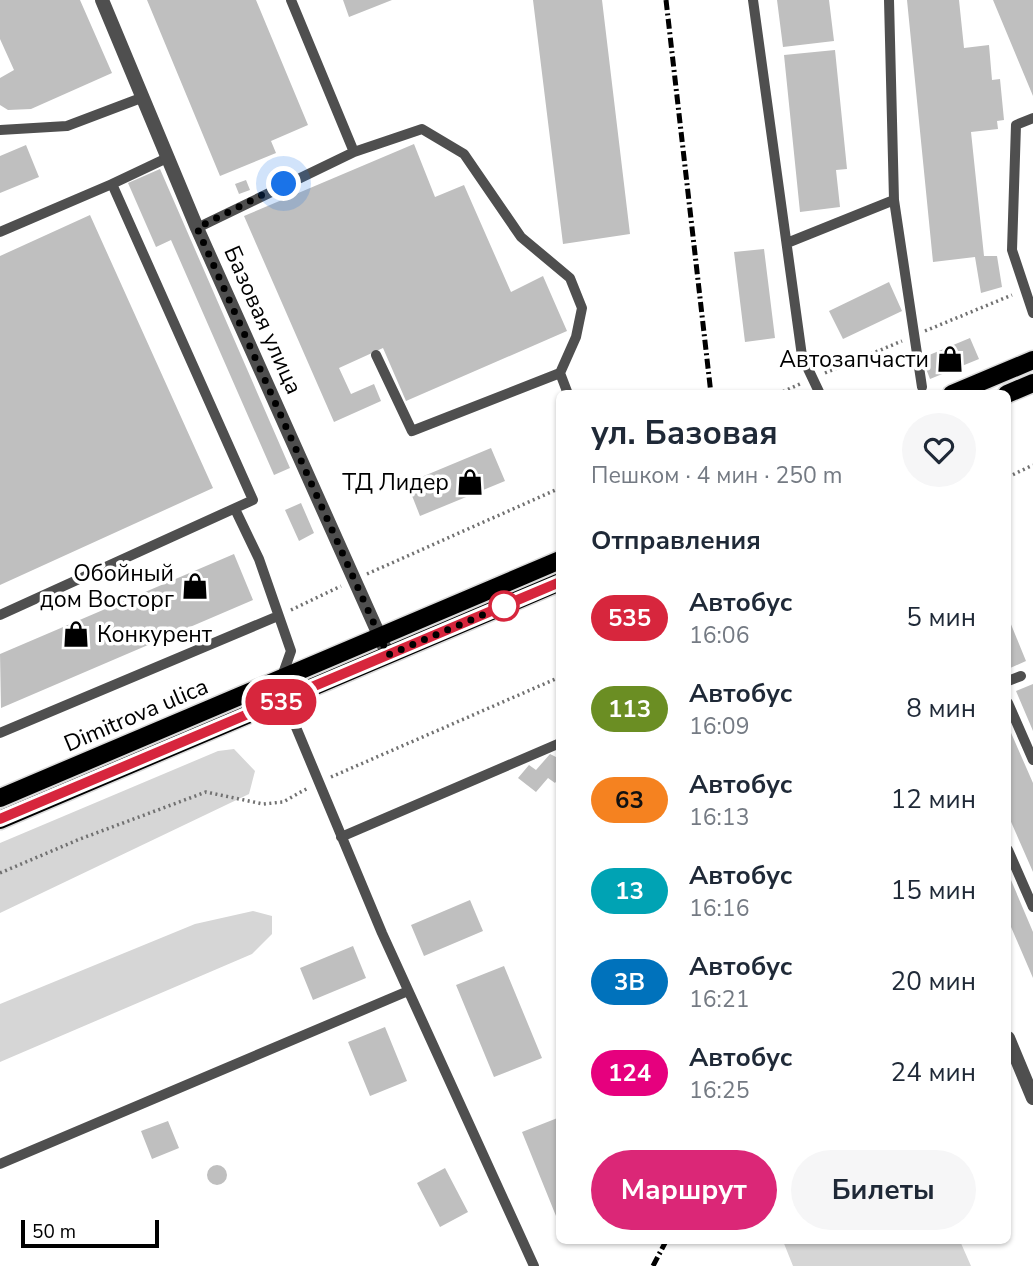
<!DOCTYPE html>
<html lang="ru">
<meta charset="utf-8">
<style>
body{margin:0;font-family:"Nunito Sans",sans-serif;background:#f6f6f7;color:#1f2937;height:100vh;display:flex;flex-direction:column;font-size:26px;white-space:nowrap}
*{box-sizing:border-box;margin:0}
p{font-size:23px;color:#747a83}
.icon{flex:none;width:38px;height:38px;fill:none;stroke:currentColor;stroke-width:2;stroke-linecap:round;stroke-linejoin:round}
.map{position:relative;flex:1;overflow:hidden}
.panel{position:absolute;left:556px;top:390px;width:455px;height:854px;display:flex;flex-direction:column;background:#fff;border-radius:10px;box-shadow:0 2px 5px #0004}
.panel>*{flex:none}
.badge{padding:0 14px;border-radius:23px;font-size:24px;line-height:46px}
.scale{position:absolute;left:21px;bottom:18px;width:138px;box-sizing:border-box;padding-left:7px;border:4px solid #000;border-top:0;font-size:19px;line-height:24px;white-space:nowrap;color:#000;-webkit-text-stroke:5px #fff;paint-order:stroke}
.you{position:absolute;width:35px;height:35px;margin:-18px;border:5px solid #fff;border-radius:50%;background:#1a73e8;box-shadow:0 0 0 10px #1a73e833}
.map>.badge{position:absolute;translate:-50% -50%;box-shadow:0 0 0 4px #fff}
h2{padding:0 35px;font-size:26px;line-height:63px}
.round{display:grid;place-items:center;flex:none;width:74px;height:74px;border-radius:37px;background:#f6f6f7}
.summary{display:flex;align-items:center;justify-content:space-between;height:119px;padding:0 35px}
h1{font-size:33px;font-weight:700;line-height:52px}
.button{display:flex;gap:14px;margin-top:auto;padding:14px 35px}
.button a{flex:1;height:80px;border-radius:42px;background:#db2777;color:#fff;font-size:28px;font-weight:700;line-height:80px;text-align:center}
.button a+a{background:#f6f6f7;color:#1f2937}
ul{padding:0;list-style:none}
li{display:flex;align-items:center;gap:21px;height:91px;padding:0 35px}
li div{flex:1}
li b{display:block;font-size:26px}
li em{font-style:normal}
li .badge{min-width:77px;font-weight:700;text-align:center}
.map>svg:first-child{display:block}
</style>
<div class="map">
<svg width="1033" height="1266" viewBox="0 0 1033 1266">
<rect width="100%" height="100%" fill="#fff"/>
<path fill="#d6d6d6" d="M234 749 255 771 249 794 0 913V843L218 751Z
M253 911 272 916V934L252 954 0 1062V1004L195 924Z
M783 1241H960L971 1266H793Z"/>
<path fill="#bfbfbf" d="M0 0H80L112 73 31 109 8 110 0 105V78L14 70 0 39Z
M147 0H256L308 125 271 141 276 153 220 176Z
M343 0H392L349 17Z
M533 0H602L630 234 563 244Z
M777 0H829L834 41 783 47Z
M907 0H959L964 48 989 45 992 80 1000 79 1004 120 997 121 998 129 971 132 984 256H997L1002 287 981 293 975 257 933 262Z
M993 0H1033V96Z
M835 50 847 169 836 170 840 207 800 212 784 55Z
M414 144 435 197 464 185 511 292 543 276 567 331 406 401 383 348 339 368 351 394 374 384 381 401 334 422 244 216Z
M26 145 39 177 0 193V156Z
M160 169 290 468 274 475 171 240 156 247 128 183Z
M246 180 250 190 239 194 235 184Z
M90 215 213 488 0 585V256Z
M764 249 775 338 745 342 734 252Z
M889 282 902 311 843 339 829 311Z
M970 338 979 359 930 379 922 358Z
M491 448 505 481 420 516 407 483Z
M301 503 314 533 299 541 285 510Z
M234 554 253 600 1 708 0 654Z
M1008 617 1026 661 1008 669Z
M1033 684V731L1016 691Z
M1008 726 1033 783V872L1008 815Z
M550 754 560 759V776L555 783 548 778 536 792 518 778 529 765 536 770Z
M1008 873 1033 932V978L1008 920Z
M470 900 483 931 424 956 411 925Z
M353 946 366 978 313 1000 300 968Z
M504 966 542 1058 494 1077 456 985Z
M385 1027 407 1081 370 1096 348 1042Z
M560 1117V1214L556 1216 522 1132Z
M168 1121 179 1148 152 1159 141 1131Z
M207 1175a10 10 0 1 1 20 0a10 10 0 1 1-20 0Z
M445 1168 468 1212 440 1227 417 1183Z"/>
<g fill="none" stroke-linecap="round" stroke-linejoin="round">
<defs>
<path id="primary" d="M952 394 1033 360
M1007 394 1033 383
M0 798 560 560
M0 820 560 582"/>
</defs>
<use href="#primary" stroke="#dbdbdb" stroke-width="21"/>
<path stroke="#717171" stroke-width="3.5" stroke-dasharray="2 3.5" stroke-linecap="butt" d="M925 331 1012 295
M825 373 902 341
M778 394 802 383
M1008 477 1033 465
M367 574 560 488
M291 610 341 586
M331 777 560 677
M0 873 80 839 206 792 263 804 283 802 308 788"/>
<path stroke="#4f4f4f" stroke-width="10" d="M291 0 354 152
M753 0 802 356 820 394
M889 0 894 200 922 387
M1033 118 1016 125 1012 250 1033 313
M0 130 67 126 141 98
M112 184 167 158
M197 228 354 152 422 129 464 154 521 237 570 278 582 308 576 337 560 373
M0 232 112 184 253 500 0 615
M787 243 894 200
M376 355 412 431 560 373 568 394
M235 509 259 559 291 651 280 682 285 701 382 933 534 1266
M1008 681 1021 676
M1008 703 1033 760
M0 733 278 616
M341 837 560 743
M1008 850 1033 907
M0 1164 408 991"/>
<path stroke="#4f4f4f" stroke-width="14" d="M102 0 197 228 388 655
M1008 1038 1033 1098"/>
<use href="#primary" stroke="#000" stroke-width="18"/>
<path stroke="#000" stroke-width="5" stroke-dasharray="10 3.5 2 3.5" stroke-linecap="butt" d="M666 0 711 394
M653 1266 666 1241"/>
</g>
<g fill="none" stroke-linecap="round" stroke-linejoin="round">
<defs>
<path id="line" d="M0 819 560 582"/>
</defs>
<use href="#line" stroke="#fff" stroke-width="16"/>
<use href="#line" stroke="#d7263d" stroke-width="10"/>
<path stroke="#000" stroke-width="7" stroke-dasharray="0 12.6" d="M284 184 197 228 388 655 504 606"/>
</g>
<defs>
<symbol id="shop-bare" viewBox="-9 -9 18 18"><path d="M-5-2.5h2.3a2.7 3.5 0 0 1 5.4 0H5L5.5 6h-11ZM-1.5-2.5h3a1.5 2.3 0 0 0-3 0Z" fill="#000" stroke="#fff" stroke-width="2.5" paint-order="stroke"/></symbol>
</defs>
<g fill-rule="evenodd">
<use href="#shop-bare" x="931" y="340" width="38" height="38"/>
<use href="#shop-bare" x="451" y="463" width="38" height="38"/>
<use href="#shop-bare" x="176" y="567" width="38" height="38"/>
<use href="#shop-bare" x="57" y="615" width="38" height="38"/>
</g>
<circle fill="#fff" stroke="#d7263d" stroke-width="3.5" cx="504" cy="606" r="14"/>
<g text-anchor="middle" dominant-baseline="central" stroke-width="7" stroke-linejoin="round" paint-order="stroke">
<g font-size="23" fill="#000" stroke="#fff">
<text transform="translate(263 320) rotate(66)">Базовая улица</text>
<text transform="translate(136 715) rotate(-23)">Dimitrova ulica</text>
</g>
<g font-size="23" fill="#000" stroke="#fff" text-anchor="end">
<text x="929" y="359">Автозапчасти</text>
<text x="449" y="482">ТД Лидер</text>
<text x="174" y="573">Обойный<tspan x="174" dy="26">дом Восторг</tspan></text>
<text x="97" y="634" text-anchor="start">Конкурент</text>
</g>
</g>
</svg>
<div class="scale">50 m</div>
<div class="you" style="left:284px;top:184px"></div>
<b class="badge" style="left:281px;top:702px;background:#d7263d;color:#fff">535</b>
<section class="panel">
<div class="summary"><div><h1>ул. Базовая</h1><p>Пешком · 4 мин · 250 m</p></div><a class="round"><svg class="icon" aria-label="heart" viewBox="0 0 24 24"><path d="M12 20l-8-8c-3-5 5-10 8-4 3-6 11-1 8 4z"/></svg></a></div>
<h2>Отправления</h2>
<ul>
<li><span class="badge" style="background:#d7263d;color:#fff">535</span><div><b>Автобус</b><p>16:06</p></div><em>5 мин</em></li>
<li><span class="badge" style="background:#6b8e23;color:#fff">113</span><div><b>Автобус</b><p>16:09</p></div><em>8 мин</em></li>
<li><span class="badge" style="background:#f58220;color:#111">63</span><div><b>Автобус</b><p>16:13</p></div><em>12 мин</em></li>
<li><span class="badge" style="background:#00a3b4;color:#fff">13</span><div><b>Автобус</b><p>16:16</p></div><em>15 мин</em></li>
<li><span class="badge" style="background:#0072bc;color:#fff">3В</span><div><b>Автобус</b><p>16:21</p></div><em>20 мин</em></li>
<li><span class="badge" style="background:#e6007e;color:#fff">124</span><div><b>Автобус</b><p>16:25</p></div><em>24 мин</em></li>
</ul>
<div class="button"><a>Маршрут</a><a>Билеты</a></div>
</section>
</div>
